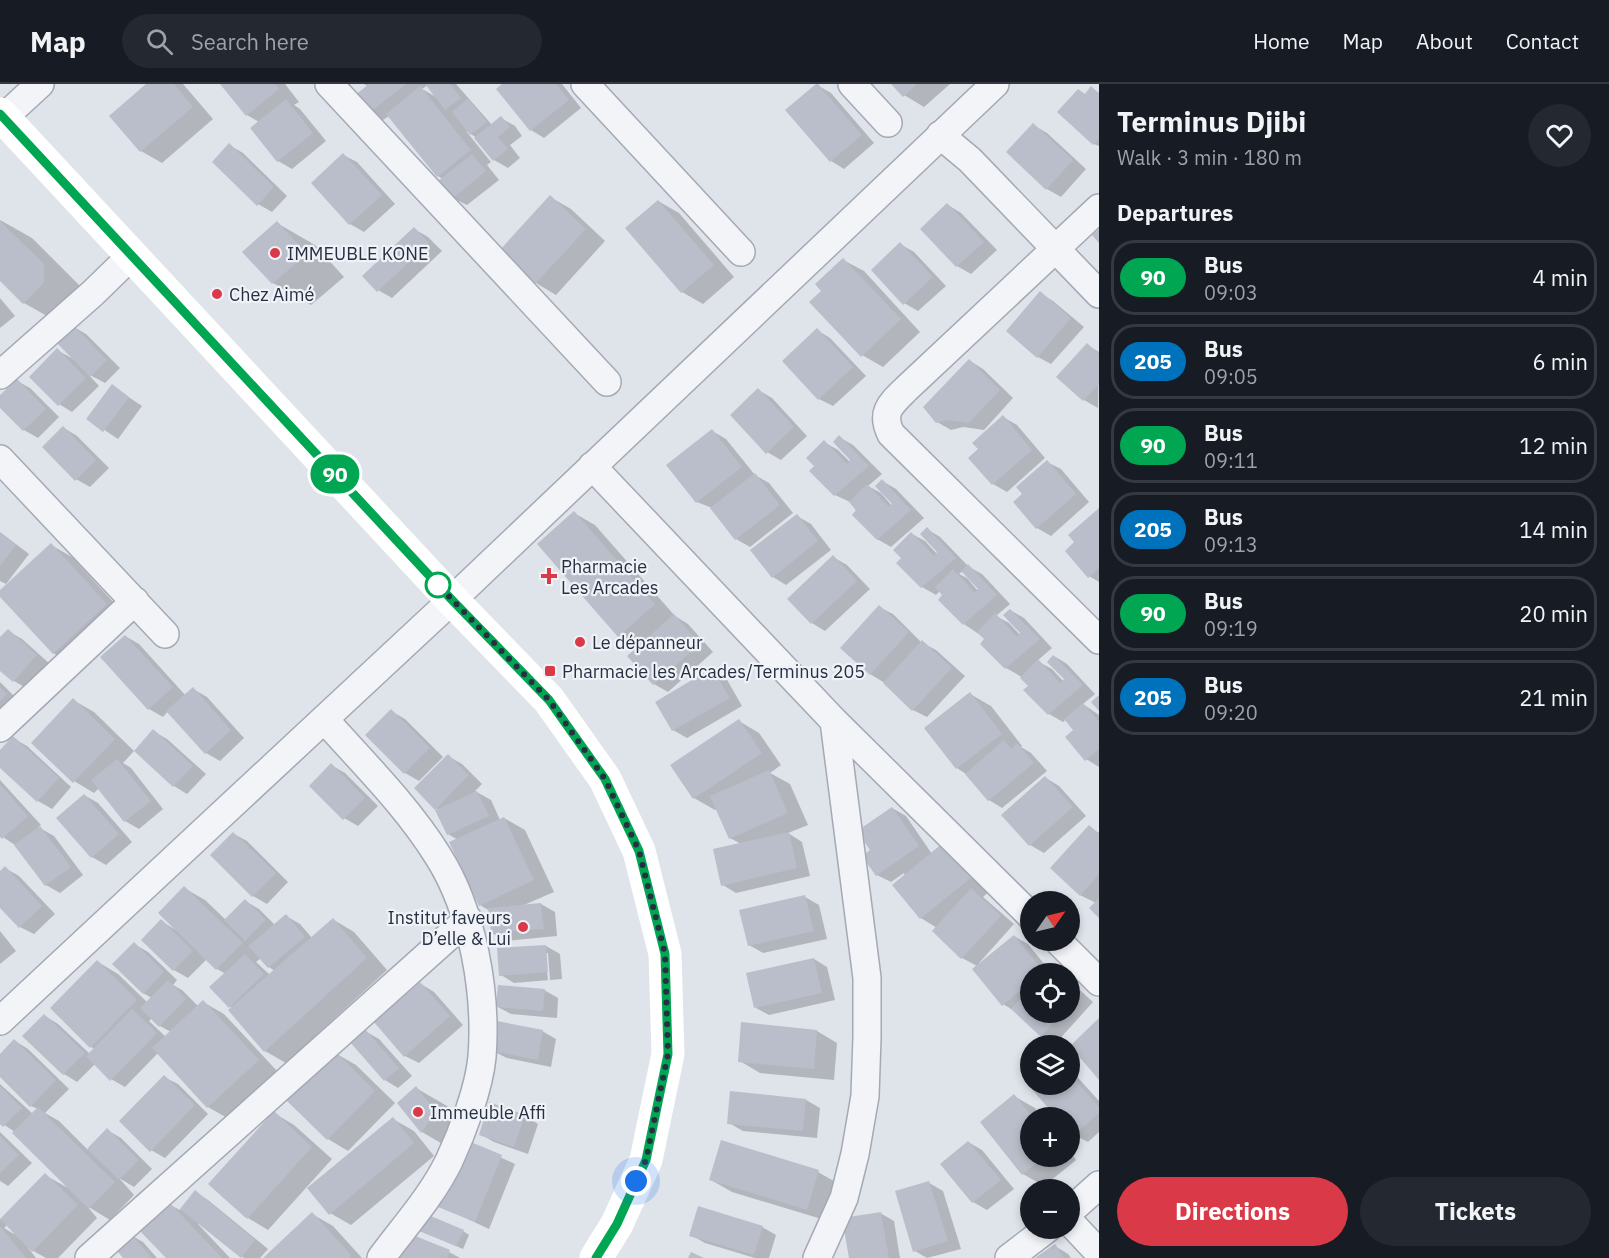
<!DOCTYPE html>
<meta charset="utf-8">
<style>
body{margin:0;font-family:"IBM Plex Sans",sans-serif;background:#242831;color:#f1f3f6;height:100vh;display:flex;flex-direction:column;font-size:22px;white-space:nowrap}
*{box-sizing:border-box;margin:0}
p{font-size:20px;color:#9ea1a6}
.icon{flex:none;width:33px;height:33px;fill:none;stroke:currentColor;stroke-width:2;stroke-linecap:round;stroke-linejoin:round}
.map{position:relative;flex:1;overflow:hidden}
.side{display:flex;flex-direction:column;background:#171b24;width:510px}
.side>*{flex:none}
.badge{padding:0 12px;border-radius:20px;font-size:21px;line-height:39px}
.needle{width:39px;rotate:56deg}
.tools{position:absolute;left:1020px;top:807px;display:grid;gap:12px}
.tools a{display:grid;place-items:center;width:60px;height:60px;border-radius:50%;background:#171b24;box-shadow:0 3px 9px #0003;font-size:30px}
.you{position:absolute;width:30px;height:30px;margin:-15px;border:4px solid #fff;border-radius:50%;background:#1a73e8;box-shadow:0 0 0 9px #1a73e833}
.map>.badge{position:absolute;translate:-50% -50%;box-shadow:0 0 0 3px #fff}
h2{padding:0 18px;font-size:22px;line-height:54px}
.round{display:grid;place-items:center;flex:none;width:63px;height:63px;border-radius:32px;background:#242831}
.summary{display:flex;align-items:center;justify-content:space-between;height:102px;padding:0 18px}
h1{font-size:28px;font-weight:700;line-height:45px}
.action{display:flex;gap:12px;margin-top:auto;padding:12px 18px}
.action a{flex:1;height:69px;border-radius:36px;background:#da3947;color:#fff;font-size:24px;font-weight:700;line-height:69px;text-align:center}
.action a+a{background:#242831;color:#f1f3f6}
ul{padding:0;list-style:none}
li{display:flex;align-items:center;gap:18px;height:75px;margin:0 12px 9px;padding:0 6px;border:3px solid #363941;border-radius:24px}
li div{flex:1}
li b{display:block;font-size:22px}
li em{font-style:normal}
li .badge{min-width:66px;font-weight:700;text-align:center}
header{display:flex;align-items:center;gap:36px;box-sizing:border-box;height:84px;padding:0 30px;background:#171b24;border-bottom:2px solid #363941}
header strong{font-size:28px}
nav{display:flex;gap:33px;margin-inline-start:auto;font-size:21px}
.search{width:420px;height:54px;background:#242831;display:flex;align-items:center;gap:15px;box-sizing:border-box;padding:0 21px;border-radius:33px;color:#9ea1a6;font-size:22px}
main{display:flex;flex:1;min-height:0}
.map>svg:first-child{display:block}
</style>
<header>
<strong>Map</strong>
<div class="search"><svg class="icon" aria-label="search" viewBox="0 0 24 24"><circle cx="10" cy="10" r="6"/><path d="M15 15l6 6"/></svg>Search here</div>
<nav><a>Home</a><a>Map</a><a>About</a><a>Contact</a></nav>
</header>
<main>
<div class="map">
<svg width="1099" height="1174" viewBox="0 0 1099 1174">
<rect width="100%" height="100%" fill="#dfe3ea"/>
<path fill="#0003" fill-rule="evenodd" d="M149 0H183L213 35 162 79 141 67 111 32Z
M222 0H285L299 18 294 21 300 25 326 57 292 85 278 77 259 38 247 31Z
M364 0H456L492 41 501 34 515 42 522 52 510 61 520 74 508 84 494 76 477 54 466 47 491 78 487 81 499 96 467 121 453 114 443 95 438 92 389 32 383 36 369 29V3ZM428 1 438 14 422 5Z
M504 0H562L581 24 544 54 531 46Z
M893 0H950L924 23 904 11Z
M817 1 831 9 874 59 844 85 831 77Z
M1092 4 1099 9V62L1094 60 1086 11Z
M1033 41 1047 49 1086 85 1061 113 1047 105 1008 68Z
M229 61 243 69 287 112 272 128 258 120Z
M343 71 357 78 395 120 364 148 350 140 313 99Z
M550 113 571 125 605 157 556 211 536 199Z
M658 117 679 129 734 193 703 220 682 208Z
M948 121 961 129 997 166 971 190 957 182 922 145Z
M0 136 32 154 82 204 63 241 24 219 0 195Z
M277 139 315 161 344 193 311 221 273 199Z
M414 145 428 153 442 167 392 214 378 206Z
M900 160 914 168 946 202 918 227 904 219Z
M843 176 864 187 920 248 883 283 862 271 823 207Z
M1040 209 1053 217 1084 243 1051 280 1038 273Z
M0 214 15 232 0 244Z
M72 242 86 250 120 284 105 299 88 290 99 302 72 328 59 320 57 266 75 276Z
M817 246 830 254 866 292 833 322 819 315Z
M1087 261 1099 268 1098 324 1084 316 1059 292Z
M970 277 983 285 1013 314 984 346 963 343 951 346 937 338Z
M17 297 30 304 59 333 38 354 24 346 0 322V313Z
M112 302 142 322 118 355 88 335Z
M758 306 772 314 807 352 781 376 767 368Z
M1003 333 1017 341 1045 374 1007 408 993 400 980 365Z
M64 344 77 352 109 384 90 403 76 395Z
M712 347 726 355 755 391 769 399 793 429 750 463 736 455 712 424 697 418Z
M839 353 853 361 882 390 868 402 881 409 892 422 894 420 882 397 896 405 924 434 891 463 877 455 850 418 835 411 816 382 824 358 838 366 850 378 852 376Z
M1047 378 1061 385 1089 418 1051 452 1037 444 1015 418 1024 410Z
M1099 426V498L1089 492 1076 459Z
M574 429 595 441 675 532 688 540 713 568 668 608 654 600 629 572 640 563 619 552Z
M797 432 811 440 831 466 786 501 773 493Z
M927 445 940 453 969 483 982 490 1010 520 996 532 1009 539 1020 551 1022 549 1010 526 1024 534 1052 564 1037 577 1052 585 1064 598 1066 595 1054 572 1067 580 1095 610 1083 620 1099 631V683L1086 675 1075 646 1066 635 1063 638 1049 630 1030 602 1020 592 1006 584 986 555 964 540 940 507 936 511 922 503 903 474 912 450 925 457 937 470 939 468ZM963 487 980 505 978 507 967 494 959 490Z
M0 448 29 470 6 500 0 497Z
M51 461 72 473 127 533 74 581 53 569 0 511V508Z
M833 473 847 481 870 505 825 547 812 539Z
M879 523 893 530 921 558 936 566 965 592 927 633 913 626 885 599 870 590Z
M8 547 22 555 50 580 28 605 14 597 0 585V556Z
M125 552 139 560 186 612 193 605 207 613 244 654 220 677 206 669 168 627 163 633 149 625Z
M712 586 726 594 742 622 687 654 673 646Z
M0 598 20 618 0 638Z
M970 610 991 622 1022 662 1021 663 1031 669 1047 687 1002 724 989 716 966 690 957 684Z
M73 616 94 628 134 667 123 679 131 684 163 725 139 745 125 737 99 704 94 709 74 697Z
M391 627 405 635 443 673 419 697 405 689 368 651Z
M739 637 759 649 781 681 770 689 790 700 808 741 788 749 802 758 810 792 736 809 723 801 741 760 730 754 717 725 715 726 694 714 672 682Z
M153 647 167 655 206 690 187 710 174 702Z
M13 654 27 662 71 703 52 725 38 717 0 682V669Z
M448 672 462 680 482 700 475 707 491 716 500 736 504 734 525 746 554 808 524 821 541 820 555 828 557 852 506 857 492 849 490 827 480 821 458 756 448 750 437 725 416 704Z
M331 681 345 689 378 722 358 742 344 734Z
M1046 694 1059 702 1086 732 1044 769 1030 761Z
M0 696 41 741 38 743 54 752 83 791 60 809 46 801 18 763 0 751Z
M84 711 98 719 132 758 106 781 92 773 58 734Z
M892 724 906 732 932 770 944 760 992 805 983 813 1014 840 979 879 980 880 1014 852 1028 860 1049 886 1051 884 1060 890H1030V928H1070V897L1093 918 1056 959 1042 952 1016 928 1003 920 977 882 962 874 937 844 921 834 904 789 891 798 877 791 872 767Z
M1089 743 1099 749V832L1091 824 1096 819 1080 811Z
M234 750 247 757 288 798 267 820 253 812 212 771Z
M5 784 19 792 55 830 34 850 20 843 0 822V789Z
M184 804 205 816 226 836 245 817 259 825 275 841 286 832 300 840 312 854 334 836 354 848 387 886 286 979 265 967 230 926 232 924 230 922 226 890 217 885 207 875 188 894 174 886 143 856 161 837 176 846ZM261 874 269 883 275 887 270 891 256 878Z
M805 813 819 821 827 855 763 869 749 861Z
M0 847 16 867 0 880Z
M134 860 148 868 177 896 173 901 182 906 199 923 203 918 224 930 278 988 229 1035 208 1023 158 969 125 1003 111 995 95 980 77 998 64 990 45 932 58 940 90 970 95 965 91 963 98 878 118 890 148 919 152 914 143 909ZM152 934 160 942 171 948 166 953 149 937Z
M546 862 560 870 562 895 514 899 501 891ZM545 869H548L550 896H548Z
M814 875 827 883 835 916 769 931 756 924Z
M421 900 434 908 463 941 419 979 405 972Z
M544 906 558 914 557 934 511 930 498 923Z
M365 947 379 955 412 992 398 1004 385 996Z
M542 947 556 955 551 983 507 974 493 967Z
M817 947 837 959 834 996 760 989 740 977Z
M15 957 28 965 69 1005 45 1029 59 1037 88 1066 107 1046 121 1054 152 1085 134 1103 119 1094 134 1111 110 1136 87 1122 97 1134 58 1174H46L28 1164 36 1174H0V1135L1 1136 45 1091 68 1104 15 1048 0 1038V1000L33 1030 38 1025 31 1022 0 991V972ZM7 1141 15 1149 14 1150 4 1144Z
M335 969 356 981 395 1019 348 1067 328 1055Z
M1070 985 1099 1017V1048L1088 1058 1074 1051 1070 1045V1034H1059L1031 1002 1070 1000Z
M164 993 178 1000 208 1030 165 1074 151 1066Z
M416 1004 454 1026 471 1047 468 1058 515 1080 489 1145 440 1122 461 1071 422 1048Z
M731 1009 806 1016 820 1024 817 1054 743 1047 729 1039Z
M1014 1012 1035 1024 1042 1034H1030V1072H1070V1067L1076 1076 1044 1102 1023 1090 982 1038Z
M490 1020 525 1032 538 1040 528 1070 494 1058 480 1050Z
M274 1029 294 1041 332 1075 268 1146 248 1134Z
M393 1035 414 1047 434 1072 351 1141 330 1129Z
M0 1048 32 1079 8 1102 0 1097Z
M968 1058 982 1066 1014 1105 987 1126 973 1118 942 1080Z
M818 1088 839 1100 828 1137 732 1108 711 1096Z
M929 1099 943 1107 961 1165 927 1174 915 1167Z
M195 1108 208 1116 268 1165 260 1174H244L200 1139 198 1140 230 1174H168L170 1121 180 1126Z
M880 1129 894 1137 900 1174H850Z
M312 1130 333 1142 362 1174H265Z
M762 1143 776 1151 769 1174H755L705 1159 691 1151Z
M463 1147 469 1151 463 1165 428 1150Z
M404 1149 449 1168 460 1174H393Z
M129 1150 143 1158 157 1174H125Z
M1055 1162 1068 1170 1071 1174H1037Z"/>
<path fill="#b9beca" d="M146 0H174L193 23 140 68 109 32Z
M220 0H275L279 5 246 32Z
M369 0H406L368 30 354 12Z
M425 0H450L461 14 445 26Z
M502 0H556L569 16 530 47 496 5Z
M816 0H818L862 51 830 78 785 26Z
M891 0H917L903 13Z
M420 2 471 66 437 93 386 30Z
M1091 2 1099 10V55L1093 61 1057 28 1078 5 1085 10Z
M468 14 487 38 470 51 452 28Z
M286 15 313 49 277 78 250 44Z
M501 32 510 43 498 53 508 65 493 77 474 54Z
M1033 39 1073 76 1046 106 1006 68Z
M229 59 274 103 257 122 212 78Z
M343 69 382 111 349 141 311 99Z
M472 70 486 87 452 115 438 97Z
M550 111 586 145 535 200 499 167Z
M658 116 714 181 681 209 625 144Z
M947 119 984 158 956 183 920 145Z
M0 137 44 180V199L23 220 0 197Z
M277 137 307 170 272 200 242 168Z
M414 143 429 159 377 208 362 192Z
M1099 145V159L1092 151Z
M900 158 933 193 903 221 871 186Z
M843 174 901 235 861 273 809 218 821 207 815 200Z
M1040 207 1071 234 1037 274 1006 247Z
M72 240 107 276 90 293 55 257Z
M817 244 853 283 818 316 782 277Z
M1087 259 1099 270V300L1083 317 1056 293Z
M57 264 86 294 58 322 29 293Z
M969 275 1000 306 969 339 948 336 936 339 923 323Z
M17 295 46 325 23 347 0 324V311Z
M112 300 129 313 103 348 86 335Z
M758 304 794 343 766 370 730 331Z
M1003 331 1032 366 992 401 968 374 978 365 972 359Z
M63 342 96 376 75 397 42 363Z
M712 345 742 383 696 419 666 381Z
M839 351 869 382 834 412 809 387 814 382 806 374 824 356 847 380 850 376 833 358Z
M1047 376 1076 410 1036 445 1013 418 1022 410 1016 403Z
M755 389 780 421 735 456 710 424Z
M882 395 911 426 877 456 852 431 856 426 849 418 867 400 889 423 892 420 875 402Z
M1099 424V484L1088 494 1065 467 1074 458 1068 451Z
M574 427 655 520 618 553 537 460Z
M797 430 818 457 772 494 750 466Z
M927 443 956 474 921 504 896 479 901 474 893 466 911 448 934 472 937 468 920 450Z
M0 449 16 461 0 482Z
M51 459 107 520 53 570 0 513V506Z
M833 471 857 497 811 540 787 515Z
M968 480 997 511 963 541 938 516 942 511 935 503 953 485 975 509 978 505 961 487Z
M879 521 909 548 870 591 840 564Z
M1010 525 1040 555 1005 585 980 560 984 555 977 548 995 529 1017 553 1020 549 1003 531Z
M674 530 700 560 653 601 627 572Z
M8 545 37 571 13 598 0 587V553Z
M125 551 173 603 148 626 100 573Z
M922 556 952 584 912 627 883 599Z
M1053 571 1083 601 1048 631 1023 606 1028 602 1020 594 1038 575 1060 599 1064 595 1047 578Z
M712 584 730 614 672 647 655 618Z
M0 603 7 610 0 617Z
M193 603 231 646 205 670 166 627Z
M970 608 1002 650 956 685 924 644Z
M1099 611V627L1091 618Z
M73 614 115 655 73 699 31 659Z
M1083 619 1099 638V665L1085 677 1065 653 1073 646 1064 635Z
M391 625 430 664 404 690 365 651Z
M739 635 762 669 693 715 670 681Z
M153 645 193 682 173 703 134 667Z
M13 652 59 694 37 718 0 684V666Z
M1004 656 1011 665 1017 659 1034 679 988 717 965 690Z
M448 670 469 691 435 726 414 704Z
M117 675 151 717 124 738 91 696Z
M331 679 365 714 343 736 309 702Z
M769 686 788 729 729 755 710 712Z
M1045 692 1073 723 1029 762 1001 731Z
M0 700 28 732 2 755 0 753Z
M477 707 489 732 447 751 435 726Z
M84 710 119 750 91 774 56 734Z
M892 723 919 762 876 792 862 772 870 766 857 747Z
M504 733 534 796 479 822 449 758Z
M1089 741 1099 750V790L1080 812 1050 784Z
M40 742 71 783 45 802 14 761Z
M233 748 276 789 252 813 210 771Z
M789 748 797 784 721 802 713 765Z
M944 758 972 793 920 835 892 801Z
M5 782 42 822 19 844 0 824V787Z
M184 802 243 859 216 886 158 829Z
M971 804 1001 832 961 875 932 847Z
M805 811 814 847 748 862 739 826Z
M1099 814V834L1089 824Z
M245 815 266 836 245 857 224 836Z
M541 819 544 845 491 849 488 824Z
M286 830 305 853 268 884 248 862Z
M333 834 367 874 264 968 228 926Z
M161 835 193 867 173 887 141 856Z
M1014 851 1044 888 1041 890H1030V898L1002 922 972 885Z
M134 858 164 888 143 910 112 880Z
M546 861 548 888 499 892 497 864Z
M245 870 264 890 229 924 209 903Z
M814 874 822 909 754 924 746 889Z
M97 876 137 916 90 964 50 924Z
M1050 882 1059 890H1044Z
M168 896 186 915 159 943 140 924Z
M420 898 450 932 404 973 374 938Z
M1070 899 1081 909 1070 921Z
M498 901 545 905 543 927 496 923Z
M1030 904V928H1063L1041 953 1011 925Z
M203 916 259 976 207 1024 152 964Z
M132 925 157 949 110 997 86 972Z
M44 930 85 969 63 991 22 952Z
M1099 934V996L1070 962Z
M497 937 543 946 538 976 492 967Z
M741 938 817 946 814 985 738 978Z
M365 945 399 984 384 997 350 958Z
M14 955 56 996 30 1023 0 993V970Z
M335 967 375 1007 327 1056 286 1016Z
M1070 990 1099 1023V1029L1073 1052 1070 1048V1034H1057L1029 1002 1070 1000Z
M164 991 195 1021 150 1068 119 1037Z
M0 1002 22 1024 3 1043 0 1040Z
M416 1002 433 1024V1032L421 1049 397 1019Z
M730 1007 806 1015 803 1047 727 1040Z
M1014 1010 1033 1034H1030V1072H1045L1022 1091 980 1038Z
M489 1018 525 1031 514 1063 479 1051Z
M38 1023 115 1098 89 1125 12 1049Z
M274 1027 312 1063 247 1135 208 1100Z
M393 1033 414 1059 329 1131 307 1104Z
M107 1044 139 1076 119 1096 87 1065Z
M0 1052 19 1071 0 1089Z
M466 1056 502 1071 475 1138 438 1123Z
M721 1056 819 1086 807 1126 709 1096Z
M968 1057 1001 1096 972 1119 940 1080Z
M45 1089 78 1121 32 1168 0 1135Z
M929 1097 948 1157 913 1168 895 1107Z
M195 1106 255 1156 241 1174 180 1125Z
M170 1119 222 1174H166L140 1147Z
M698 1122 763 1142 754 1171 689 1152Z
M312 1128 352 1172 349 1174H263Z
M881 1128 889 1174H849L842 1134Z
M426 1130 464 1146 456 1162 419 1147Z
M0 1142 26 1174H0Z
M403 1147 450 1166 447 1174H392Z
M129 1148 152 1174H123L113 1162Z
M1055 1160 1064 1174H1035Z
M691 1168 704 1174H688Z"/>
<g fill="none" stroke-linecap="round" stroke-linejoin="round">
<defs>
<path id="street" d="M329 0 607 298
M585 0 741 168
M852 0 888 39
M3 34 40 0
M940 51 970 76 1099 210
M1099 124 906 305C891 320 880 328 891 350L1099 556
M0 291 93 209 131 172
M0 375 165 550
M592 382 834 637 1030 831
M325 636C364 680 407 722 438 772 473 827 487 909 482 973 479 1005 462 1049 449 1077 432 1112 404 1143 381 1174
M0 644 135 517
M1057 856 1099 898
M0 937 452 516 995 0
M1070 1127 1099 1101
M1070 1138 1099 1169
M89 1174 468 835
M817 1174 844 1114 855 1070 865 1012 867 953V894L834 637
M1009 1174 1048 1144"/>
</defs>
<use href="#street" stroke="#a4a9b5" stroke-width="30"/>
<use href="#street" stroke="#f2f4f8" stroke-width="27"/>
<path stroke="#fff" stroke-width="33" d="M0 30 452 516 549 616 605 695 639 767 665 870 668 970 646 1076 617 1140 596 1174"/>
</g>
<g fill="none" stroke-linecap="round" stroke-linejoin="round">
<defs>
<path id="line" d="M0 30 452 516 549 616 605 695 639 767 665 870 668 970 646 1076 617 1140 596 1174"/>
</defs>
<use href="#line" stroke="#fff" stroke-width="14"/>
<use href="#line" stroke="#00a651" stroke-width="9"/>
<path stroke="#272f43" stroke-width="6" stroke-dasharray="0 10.8" d="M438 501 436 499 549 616 605 695 639 767 665 870 668 970 646 1076 636 1097"/>
</g>
<g fill="#da3947" stroke="#eff2f7" stroke-width="2">
<circle cx="275" cy="169" r="6"/>
<circle cx="217" cy="210" r="6"/>
<path d="M546 483h6v6h6v6h-6v6h-6v-6h-6v-6h6z"/>
<circle cx="580" cy="558" r="6"/>
<rect x="544" y="581" width="12" height="12" rx="3"/>
<circle cx="523" cy="843" r="6"/>
<circle cx="418" cy="1028" r="6"/>
</g>
<circle fill="#fff" stroke="#00a651" stroke-width="3" cx="438" cy="501" r="12"/>
<g text-anchor="middle" dominant-baseline="central" stroke-width="4.5" stroke-linejoin="round" paint-order="stroke">
<g font-size="18" fill="#272f43" stroke="#eff2f7" text-anchor="start">
<text x="287" y="169">IMMEUBLE KONE</text>
<text x="229" y="210">Chez Aimé</text>
<text x="561" y="482">Pharmacie<tspan x="561" dy="21">Les Arcades</tspan></text>
<text x="592" y="558">Le dépanneur</text>
<text x="562" y="587">Pharmacie les Arcades/Terminus 205</text>
<text x="511" y="833" text-anchor="end">Institut faveurs<tspan x="511" dy="21">D’elle &amp; Lui</tspan></text>
<text x="430" y="1028">Immeuble Affi</text>
</g>
</g>
</svg>
<div class="tools">
<a><svg class="needle" viewBox="-14 -14 28 28"><path d="M0-13l5 13h-10z" fill="#e53935"/><path d="M0 13l5-13h-10z" fill="#9ea1a6"/></svg></a>
<a><svg class="icon" aria-label="locate" viewBox="0 0 24 24"><circle cx="12" cy="12" r="6"/><path d="M12 2v4M12 18v4M2 12h4M18 12h4"/></svg></a>
<a><svg class="icon" aria-label="layers" viewBox="0 0 24 24"><path d="M12 4l9 5-9 5-9-5zM3 14l9 5 9-5"/></svg></a>
<a>+</a>
<a>−</a>
</div>
<div class="you" style="left:636px;top:1097px"></div>
<b class="badge" style="left:335px;top:390px;background:#00a651;color:#fff">90</b>
</div>
<section class="side">
<div class="summary"><div><h1>Terminus Djibi</h1><p>Walk · 3 min · 180 m</p></div><a class="round"><svg class="icon" aria-label="heart" viewBox="0 0 24 24"><path d="M12 20l-8-8c-3-5 5-10 8-4 3-6 11-1 8 4z"/></svg></a></div>
<h2>Departures</h2>
<ul>
<li><span class="badge" style="background:#00a651;color:#fff">90</span><div><b>Bus</b><p>09:03</p></div><em>4 min</em></li>
<li><span class="badge" style="background:#0072bc;color:#fff">205</span><div><b>Bus</b><p>09:05</p></div><em>6 min</em></li>
<li><span class="badge" style="background:#00a651;color:#fff">90</span><div><b>Bus</b><p>09:11</p></div><em>12 min</em></li>
<li><span class="badge" style="background:#0072bc;color:#fff">205</span><div><b>Bus</b><p>09:13</p></div><em>14 min</em></li>
<li><span class="badge" style="background:#00a651;color:#fff">90</span><div><b>Bus</b><p>09:19</p></div><em>20 min</em></li>
<li><span class="badge" style="background:#0072bc;color:#fff">205</span><div><b>Bus</b><p>09:20</p></div><em>21 min</em></li>
</ul>
<div class="action"><a>Directions</a><a>Tickets</a></div>
</section>
</main>
